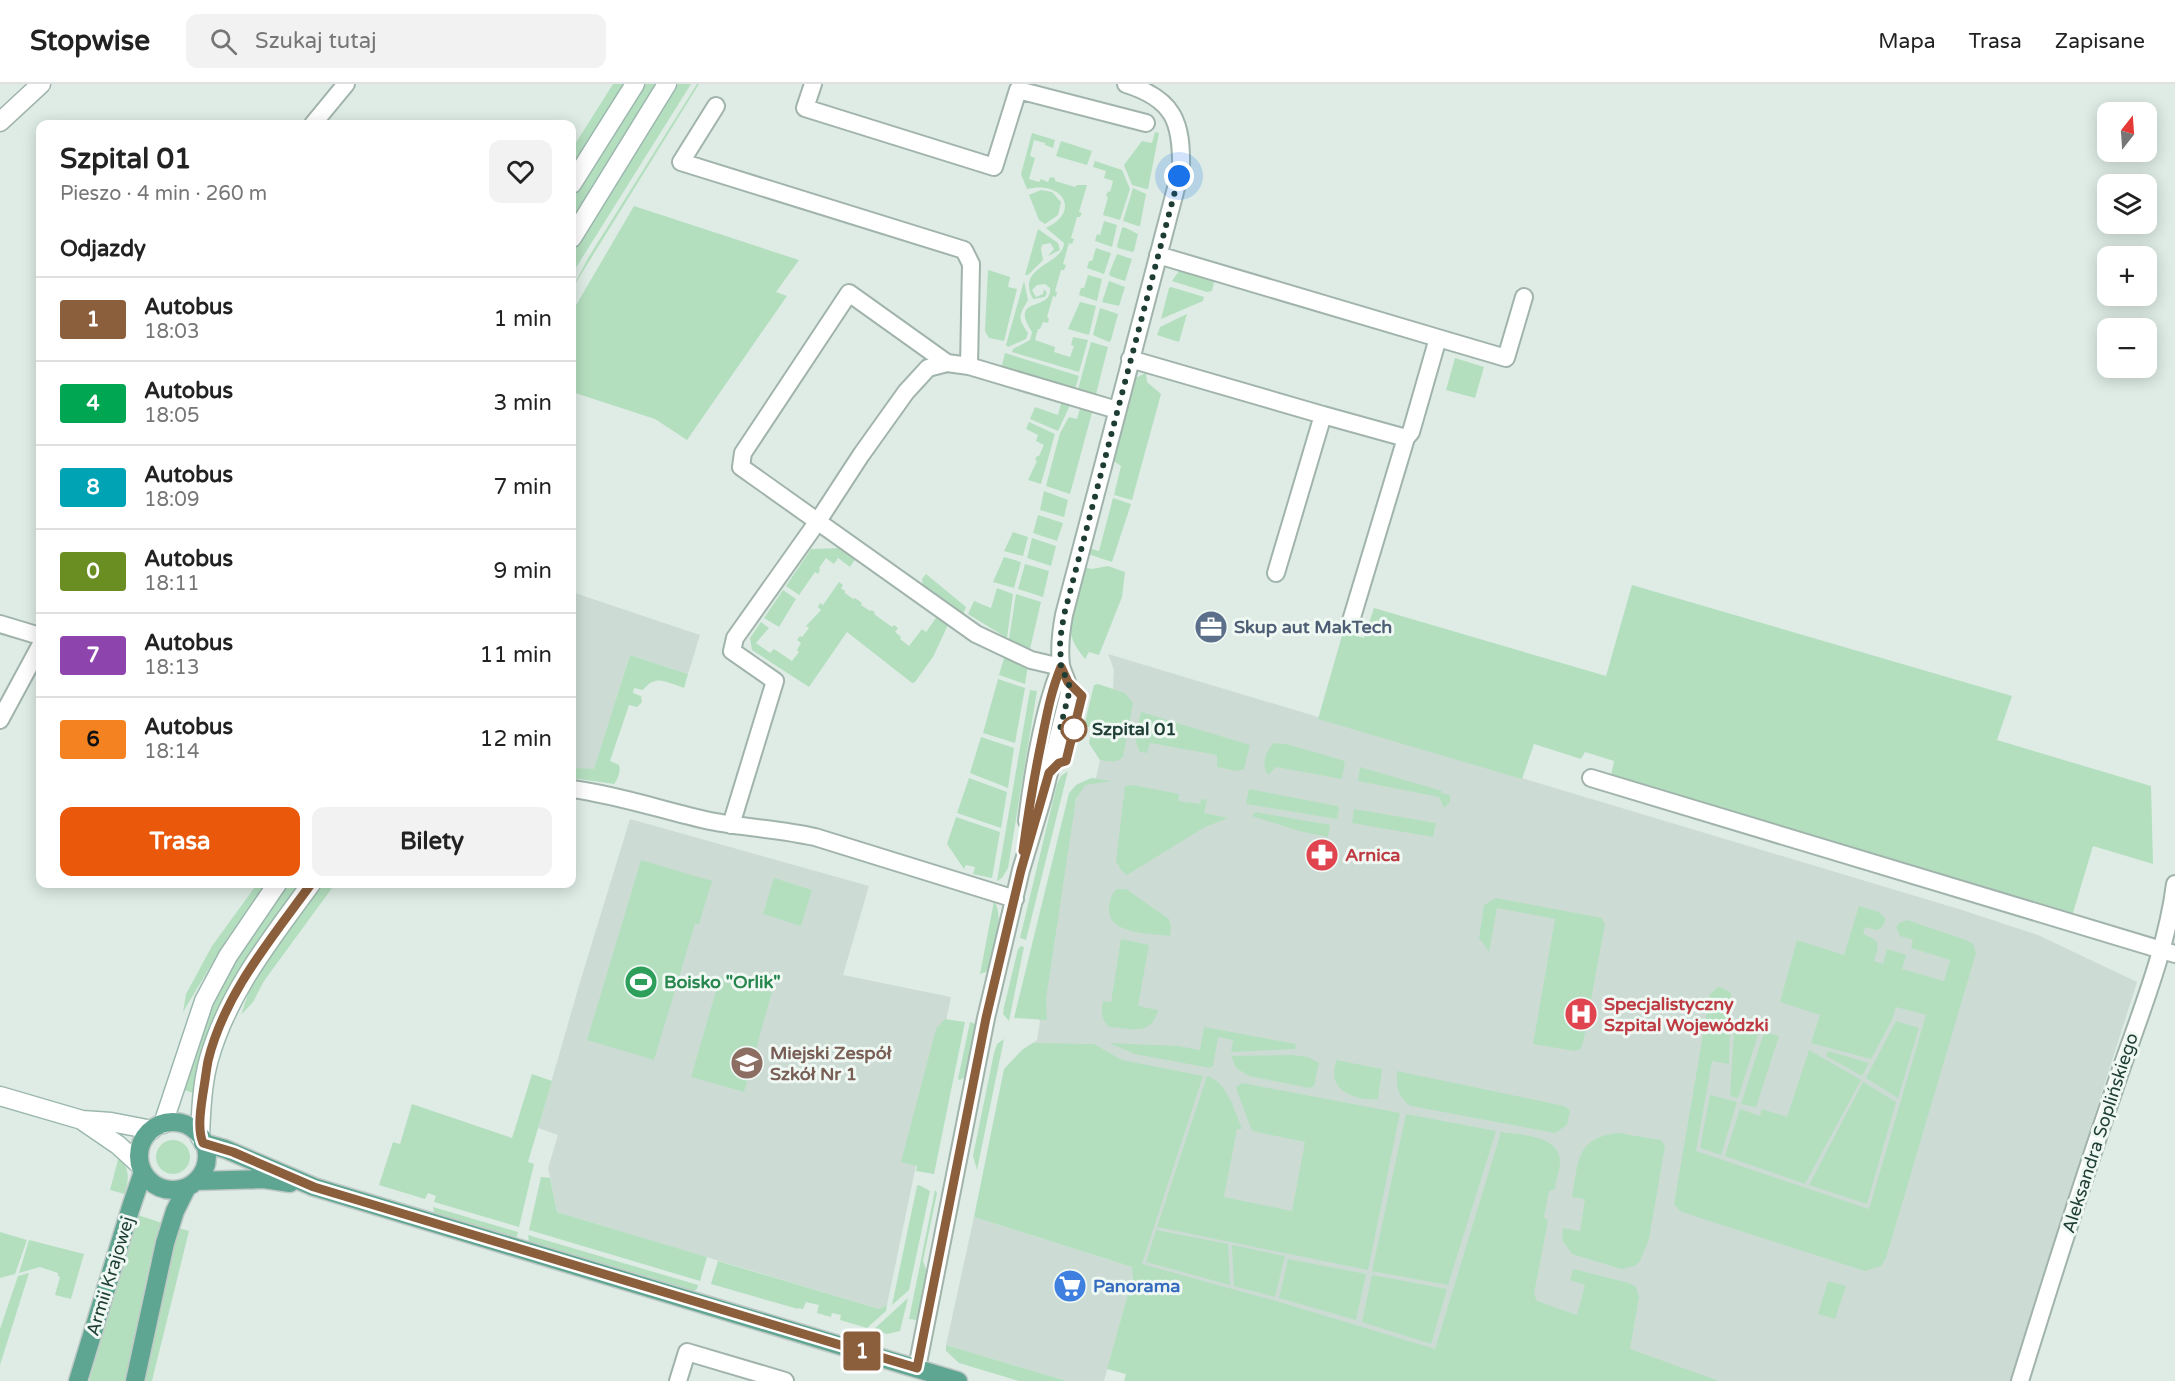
<!DOCTYPE html>
<html lang="pl">
<meta charset="utf-8">
<style>
body{margin:0;font-family:"Varela Round",sans-serif;background:#f2f2f2;color:#222;height:100vh;display:flex;flex-direction:column;font-size:22px;white-space:nowrap}
*{box-sizing:border-box;margin:0}
p{font-size:20px;color:#767676}
.icon{flex:none;width:33px;height:33px;fill:none;stroke:currentColor;stroke-width:2;stroke-linecap:round;stroke-linejoin:round}
.map{position:relative;flex:1;overflow:hidden}
.side{position:absolute;left:36px;top:36px;width:540px;height:768px;display:flex;flex-direction:column;background:#fff;border-radius:12px;box-shadow:0 3px 15px #0003}
.side>*{flex:none}
.badge{padding:0 12px;border-radius:4px;font-size:21px;line-height:39px}
.needle{width:39px;rotate:17deg}
.fabs{position:absolute;left:2097px;top:18px;display:grid;gap:12px}
.fabs a{display:grid;place-items:center;width:60px;height:60px;border-radius:12px;background:#fff;box-shadow:0 3px 15px #0003;font-size:30px}
.you{position:absolute;width:30px;height:30px;margin:-15px;border:4px solid #fff;border-radius:50%;background:#1a73e8;box-shadow:0 0 0 9px #1a73e833}
.map>.badge{position:absolute;translate:-50% -50%;box-shadow:0 0 0 3px #fff}
h2{padding:0 24px;font-size:22px;line-height:54px}
.round{display:grid;place-items:center;flex:none;width:63px;height:63px;border-radius:12px;background:#f2f2f2}
.head{display:flex;align-items:center;justify-content:space-between;height:102px;padding:0 24px}
h1{font-size:28px;font-weight:700;line-height:45px}
.button{display:flex;gap:12px;margin-top:auto;padding:12px 24px}
.button a{flex:1;height:69px;border-radius:12px;background:#ea580c;color:#fff;font-size:24px;font-weight:700;line-height:69px;text-align:center}
.button a+a{background:#f2f2f2;color:#222}
ul{padding:0;list-style:none}
li{display:flex;align-items:center;gap:18px;height:84px;padding:0 24px;border-top:2px solid #e0e0e0}
li div{flex:1}
li b{display:block;font-size:22px}
li em{font-style:normal}
li .badge{min-width:66px;font-weight:700;text-align:center}
header{display:flex;align-items:center;gap:36px;box-sizing:border-box;height:84px;padding:0 30px;background:#fff;border-bottom:2px solid #e0e0e0}
header strong{font-size:28px}
nav{display:flex;gap:33px;margin-inline-start:auto;font-size:21px}
.search{width:420px;height:54px;background:#f2f2f2;display:flex;align-items:center;gap:15px;box-sizing:border-box;padding:0 21px;border-radius:12px;color:#767676;font-size:22px}
.map>svg:first-child{display:block}
</style>
<header>
<strong>Stopwise</strong>
<div class="search"><svg class="icon" aria-label="search" viewBox="0 0 24 24"><circle cx="10" cy="10" r="6"/><path d="M15 15l6 6"/></svg>Szukaj tutaj</div>
<nav><a>Mapa</a><a>Trasa</a><a>Zapisane</a></nav>
</header>
<div class="map">
<svg width="2175" height="1297" viewBox="0 0 2175 1297">
<rect width="100%" height="100%" fill="#deece5"/>
<path fill="#ccdcd4" d="M572 508 700 551 688 590 630 571 594 686 572 684Z
M1108 570 1962 826 2038 851 2137 898 2010 1297H1483L1133 1192 1104 1297H1067L946 1261 974 1133 1132 1183 1022 966 1037 956 1040 937 1031 923 1080 699 1096 694 1100 676 1089 659 1098 613 1113 605 1114 586Z
M630 735 869 802 843 891 951 913 887 1221 879 1225 557 1128 548 1084 558 1051 538 1044 580 898Z"/>
<path fill="#b4dfbf" d="M613 0H625L572 85V65Z
M645 0H658L572 137V117Z
M678 0H691L572 190V169Z
M697 0H699L572 205 588 174Z
M1155 48 1159 49 1148 105H1146L1132 101 1124 81 1142 57 1152 59Z
M1032 49 1055 56 1053 64 1045 61V59L1034 56 1030 72 1035 74 1029 95 1039 98 1041 95 1048 98 1050 93 1055 94V97L1075 103 1077 101H1087L1079 128 1082 129 1080 133H1077L1071 154 1074 155 1072 160 1069 159 1063 180 1066 181 1064 186H1061L1055 207 1057 208 1056 213 1053 212 1047 233 1049 235 1048 239 1043 238 1040 245H1038L1035 256 1055 263 1054 268 1070 273 1074 262 1071 261 1073 253 1088 256 1079 288 1012 268 1013 265 1030 256 1032 248C1008 211 1052 229 1050 204L1045 200 1037 201 1032 206 1036 213 1043 210 1044 205 1047 209 1045 213 1033 215C1015 182 1063 181 1064 159L1046 144C1082 127 1062 96 1027 105L1021 90Z
M1061 57 1092 67 1087 81 1056 72Z
M1095 77 1122 86 1130 105 1120 136 1103 131 1108 113 1106 112 1108 107 1110 108 1113 97 1104 94 1106 87 1093 83Z
M1133 104 1146 110 1140 142H1138L1123 137Z
M1041 106 1052 108 1061 118 1058 131 1045 140 1039 136 1029 111Z
M634 122 799 176 776 208 787 212 687 356 655 335 572 308V228Z
M1104 137 1117 141 1112 163 1095 157 1097 150 1100 151Z
M1124 143 1138 150 1134 167 1132 168 1118 164 1117 162 1122 144Z
M1038 145 1058 159 1060 166 1048 172 1054 165 1050 159 1042 161 1041 165 1043 176 1028 191H1025Z
M1096 164 1111 169 1104 190 1087 184 1089 177H1092Z
M1117 170 1132 175 1125 197 1110 192 1109 190Z
M1181 184 1215 194 1212 207 1207 208 1172 197Z
M988 186 1010 193 1008 203 1017 205 1004 257 989 254 985 247Z
M1088 191 1102 195 1097 217 1079 211 1081 204H1084Z
M1024 197 1028 216C1019 232 1017 233 1028 249L1026 255 1008 263 1006 261Z
M1109 197 1125 203 1119 222 1102 218Z
M1171 203 1204 213 1203 217 1161 235 1169 204Z
M1080 218 1096 222 1089 251 1068 245Z
M1100 224 1118 230 1111 256 1109 258 1093 251Z
M1187 230 1179 258 1157 251 1160 243Z
M1091 258 1108 263 1095 314 1077 309Z
M1005 269 1079 292 1074 308 1001 285Z
M1455 274 1484 283 1475 314 1446 306Z
M1146 289 1147 298 1161 310 1132 416 1114 411 1121 382 1112 376 1133 299 1135 294Z
M1062 316 1071 319 1058 347 1030 335 1035 323 1058 331Z
M1081 321 1093 325 1070 410 1046 402 1060 349 1069 333 1077 335Z
M1029 338 1055 350 1041 400 1028 396 1037 377 1035 376 1037 372H1039L1044 361 1036 357 1038 351 1026 345Z
M1044 407 1068 416 1064 433 1040 426Z
M1113 414 1131 420 1112 478 1088 470 1089 464 1099 467Z
M1038 431 1063 439 1057 457 1033 449Z
M1013 448 1028 453 1023 472 1004 467Z
M1032 454 1056 462 1051 482 1027 474Z
M843 464 856 474 850 483 838 474 834 480 826 474 819 484 820 486 818 490 815 488 799 511 786 502 811 465Z
M1004 473 1021 478 1014 504 993 498Z
M1025 480 1049 487 1043 513 1018 505Z
M1108 482 1125 488 1122 513 1099 571 1089 568 1085 575C1079 567 1073 560 1071 550 1069 531 1080 502 1084 483L1092 485Z
M926 490 966 523 963 531 923 502 922 495Z
M839 498 843 501 841 504 845 507V509L853 515 855 514 862 519 861 521 870 527 871 526 875 528 874 530 892 543 894 541 898 544 895 548 901 553 900 555 909 562 922 545 926 548 936 534 948 541 933 573 915 598 912 599 847 548 809 603 752 566 750 554 761 538 769 544 756 559 770 569 774 565 792 577 799 568 797 566 801 559 797 556 800 552 802 553 809 544 806 542 821 526 818 523 820 519 823 521Z
M1632 501 2012 612 1997 656 2151 702 2153 780 2093 762 2073 829 1611 691 1614 677 1585 668 1581 675 1534 660 1522 695 1318 635 1343 548 1364 554 1374 524 1606 592Z
M997 504 1013 510 1007 554 968 530 974 517 991 524Z
M783 506 796 515 779 543 764 534Z
M1016 510 1041 518 1030 565 1009 555Z
M630 571 688 590 684 604C665 598 656 590 643 606L634 604 633 609 641 612 642 618 637 623 629 621 610 677 619 681C621 687 618 695 614 700L572 694V684L594 685Z
M1005 571 1028 581 1025 600 999 591Z
M998 595 1025 604 1015 659 983 649Z
M1098 600 1125 609 1133 619 1123 673C1116 680 1109 677 1100 676L1089 659 1093 644 1084 642 1094 601Z
M1030 606 1037 607 1008 784 1002 794 997 797Z
M1141 628 1250 661 1244 685 1237 687 1217 683V671L1150 659 1147 669 1140 668C1132 656 1138 641 1141 628Z
M981 653 1014 664 1008 704 970 689Z
M1274 659 1286 660 1342 676 1345 678 1342 695 1276 683 1268 691C1261 682 1265 667 1274 659Z
M1360 683 1442 707 1441 709 1450 711V718L1444 724 1439 713 1358 697Z
M1068 687 1026 856 1020 854 1057 700 1061 692Z
M969 694 1007 708 1001 744 957 729Z
M1091 694 1112 697 1085 701 1076 715 1046 915 1047 936 1014 934 1069 709 1076 701Z
M1133 701 1179 710 1178 717 1200 720 1201 715 1207 716 1204 729 1228 734 1205 743 1127 791 1121 786 1116 777 1125 702Z
M1249 705 1337 722 1339 725 1337 735 1246 720Z
M1354 725 1436 739 1433 753 1352 739Z
M1255 728 1330 741 1328 753 1299 747 1252 732Z
M956 733 1000 748 992 794 973 790 975 783 966 781 964 785 947 760Z
M641 776 712 797 699 840H695L654 976 587 956Z
M774 794 812 806 801 842 763 830Z
M257 800H267L228 853 183 928 186 910 212 862Z
M287 800H301C254 863 204 927 193 1009L184 1006 214 916 237 870Z
M321 800H335L264 897 253 918 241 931 253 895Z
M1117 805H1126L1169 835 1171 843 1170 852C1150 849 1105 851 1109 822 1111 814 1111 810 1117 805Z
M1496 814 1602 834 1605 840 1583 959 1580 965 1575 967 1533 960 1555 835 1497 824 1489 868 1479 854 1484 821Z
M994 817C1005 831 993 870 989 887L980 890Z
M1859 822 1879 828 1885 834C1885 840 1883 843 1877 846L1865 843 1863 850C1881 857 1879 859 1874 877L1883 880 1887 865 1906 871 1902 885 1944 897 1950 876 1911 864 1913 856 1900 852 1896 843 1899 839 1907 836 1966 856 1973 860 1976 869 1886 1174 1881 1182 1865 1187 1691 1131 1680 1127 1674 1120 1710 910 1718 903 1723 904 1731 909 1729 980 1712 977 1696 1067 1869 1125 1926 931 1896 923 1892 936 1871 975 1811 959 1820 931 1780 918 1797 856 1844 871Z
M1121 855 1149 861 1138 922 1158 926C1152 953 1131 944 1109 943 1101 934 1101 929 1103 917L1111 918Z
M1021 862 1024 863 1009 937 1003 930 1004 923 1018 865Z
M720 893 772 908 744 1008 691 993Z
M945 935 965 938 934 1090 916 1087 917 1082 901 1078 936 945Z
M1896 937 1919 944 1898 1014 1866 994Z
M970 938 975 940 976 944 968 991 960 996 958 995Z
M1204 943 1296 960 1295 965 1231 968 1233 956 1218 953 1213 982 1210 984 1135 970 1109 959 1178 962 1200 966Z
M1734 947 1759 948 1738 1014 1730 1012Z
M1764 948 1779 952 1756 1023 1741 1020Z
M1004 955 977 1086 973 1072 994 969 997 960Z
M1033 959 1094 960 1122 976 1203 992 1142 1180 1276 1217 1435 1265 1501 1048C1520 1051 1559 1051 1560 1077 1560 1086 1556 1096 1555 1105L1549 1107 1544 1133 1548 1137 1534 1210 1537 1217 1577 1231 1585 1201 1570 1196 1573 1185 1629 1199 1636 1203 1639 1213 1630 1265 1719 1297H1124L1126 1290 1107 1285 1133 1192 1132 1183 974 1133 1004 985 1022 966Z
M1809 966 1861 996 1805 1100 1725 1072 1740 1025 1760 1032 1762 1025 1787 1033Z
M1828 967 1869 979 1862 992 1826 972Z
M1293 971 1308 973 1319 979 1314 1002 1310 1004 1249 992 1236 984 1231 972Z
M1336 976 1382 985 1378 1015C1363 1017 1340 1011 1335 996 1333 989 1335 982 1336 976Z
M1397 987 1564 1022 1570 1026 1567 1041 1555 1049 1411 1022C1398 1014 1396 1002 1397 987Z
M532 990 552 997 528 1078 534 1080 519 1143 434 1118 436 1112 428 1109 425 1115 379 1101 393 1058 400 1060 412 1020 512 1054Z
M1207 992C1227 997 1235 1028 1242 1045H1237L1224 1113 1292 1127 1305 1058 1252 1047 1237 1007 1236 1003 1242 999 1400 1029 1368 1186 1157 1143Z
M1863 998 1896 1018 1867 1120 1809 1101Z
M1710 1011 1737 1018 1721 1071 1700 1064Z
M1406 1030 1496 1047 1448 1201 1372 1187Z
M1618 1049 1661 1056 1665 1062 1649 1155 1640 1177 1635 1182 1621 1185 1572 1170 1562 1156 1563 1144 1580 1147 1585 1115 1572 1113C1579 1078 1575 1054 1618 1049Z
M156 1073a17 17 0 1 1 34 0a17 17 0 1 1-34 0Z
M119 1072C130 1085 129 1095 125 1110L110 1106Z
M541 1093 550 1094 557 1128 707 1173 700 1197 529 1146Z
M919 1101 930 1107 909 1206 892 1221 917 1102Z
M935 1106 937 1109 923 1177 927 1188 917 1236 909 1235Z
M433 1123 518 1148 517 1152 514 1154 434 1129Z
M138 1131 162 1139 150 1178 126 1297H89Z
M179 1144 189 1147 152 1297H145L169 1176Z
M1156 1146 1228 1160 1230 1201 1146 1178Z
M0 1148 27 1156 15 1190 0 1194Z
M528 1151 698 1201 697 1205 694 1207 529 1158Z
M29 1156 84 1170 71 1215 55 1211 60 1193 58 1192V1189L40 1183 19 1189Z
M1232 1161 1285 1172 1275 1213 1234 1202Z
M1288 1175 1366 1190 1356 1236 1279 1214Z
M718 1177 879 1225 887 1221 886 1227 867 1244 840 1236 841 1231 832 1229 831 1233 817 1229 819 1221 806 1218 803 1225 798 1224V1225L711 1200Z
M29 1189 0 1281V1245L18 1192Z
M1372 1191 1447 1205 1431 1260 1362 1238Z
M1828 1197 1846 1202 1835 1235 1818 1230Z
M908 1214 900 1247 887 1250 873 1246Z
M946 1261 1067 1297H1019L959 1279 946 1267Z"/>
<g fill="none" stroke-linecap="round" stroke-linejoin="round">
<defs>
<path id="minor" d="M813 0 805 24 994 83 1018 6 1146 39
M716 22 681 78 964 166 971 180 969 282
M313 40 346 0
M1158 171 1438 254 1411 348 1406 354 1350 540
M1438 254 1506 274 1524 213
M1130 275 1323 331
M947 279 849 209 743 369 741 383 976 550 1031 576 1061 583
M1276 489 1323 331 1406 354
M0 540 40 552
M0 636 40 562
M1591 694 2175 870
M572 705C619 711 664 727 710 737 745 744 780 745 815 753L1015 815
M1027 737C1033 689 1043 626 1061 583
M731 741 775 597 732 567 735 554 818 437 861 371 906 308 928 284 947 279 969 282 1117 326
M917 1284 986 934 1021 786 1043 713 1069 609C1069 598 1063 591 1061 581 1059 564 1061 547 1064 531L1181 85C1182 38 1174 15 1126 0
M678 1297 687 1268 785 1297
M2020 1297C2050 1200 2081 1102 2114 1006 2136 939 2166 871 2175 800"/>
<path id="tertiary" d="M0 38 41 0"/>
<path id="secondary" d="M572 100 635 0
M572 154 667 0
M0 1012 82 1036 111 1038 152 1046
M83 1037 118 1061 140 1081
M163 1040 204 917 228 872 277 800
M200 1053C201 1027 202 1000 209 975 228 908 271 855 311 800"/>
<path id="primary" d="M139 1072a34 34 0 1 1 68 0a34 34 0 1 1-68 0Z
M203 1059 225 1065 314 1103 958 1297
M196 1097 264 1095 290 1099
M78 1297 131 1123 143 1088
M135 1297 165 1159 175 1127 187 1103"/>
</defs>
<use href="#minor" stroke="#a1b4ac" stroke-width="20"/>
<use href="#tertiary" stroke="#a1b4ac" stroke-width="21"/>
<use href="#secondary" stroke="#9cb8ae" stroke-width="21"/>
<use href="#primary" stroke="#c0c9c6" stroke-width="21"/>
<use href="#minor" stroke="#fff" stroke-width="16"/>
<use href="#tertiary" stroke="#fff" stroke-width="18"/>
<use href="#secondary" stroke="#fff" stroke-width="18"/>
<use href="#primary" stroke="#5ea692" stroke-width="18"/>
</g>
<g fill="none" stroke-linecap="round" stroke-linejoin="round">
<defs>
<path id="line" d="M311 800C272 854 224 910 208 977 206 988 205 998 203 1009 201 1023 197 1045 203 1059L233 1068 314 1103 917 1284 986 934 1021 786 1049 689 1059 679 1066 677 1082 612 1068 598 1061 583C1051 607 1047 630 1042 655 1034 693 1028 730 1023 767"/>
</defs>
<use href="#line" stroke="#fff" stroke-width="14"/>
<use href="#line" stroke="#8b5e3c" stroke-width="9"/>
<path stroke="#1e3d34" stroke-width="6" stroke-dasharray="0 10.8" d="M1074 645 1059 649 1069 609V600L1061 583 1060 556 1064 531 1179 92"/>
</g>
<defs>
<symbol id="office-disc" viewBox="-11 -11 22 22"><circle r="9.5" fill="#5c6f8a" stroke="#eff8f3"/><path d="M-6-3h4V-5.5h4V-3h4V5H-6ZM-1-4.5V-3h2v-1.5ZM-6 0V1H6V0Z" fill="#fff"/></symbol>
<symbol id="pharmacy-disc" viewBox="-11 -11 22 22"><circle r="9.5" fill="#e0444e" stroke="#eff8f3"/><path d="M-2-6h4v4h4v4h-4v4h-4v-4h-4v-4h4Z" fill="#fff"/></symbol>
<symbol id="stadium-disc" viewBox="-11 -11 22 22"><circle r="9.5" fill="#2e9e5b" stroke="#eff8f3"/><path d="M0-5a6.5 5 0 1 0 0 10a6.5 5 0 1 0 0-10ZM-3.5-1.8h7v3.6h-7Z" fill="#fff"/></symbol>
<symbol id="hospital-disc" viewBox="-11 -11 22 22"><circle r="9.5" fill="#e0444e" stroke="#eff8f3"/><path d="M-5-5h3v3.5h4V-5h3V5h-3V1.5h-4V5h-3Z" fill="#fff"/></symbol>
<symbol id="school-disc" viewBox="-11 -11 22 22"><circle r="9.5" fill="#8d6e63" stroke="#eff8f3"/><path d="M0-5L7-2L0 1L-7-2ZM-4 1L0 2.5L4 1V4Q0 6-4 4Z" fill="#fff"/></symbol>
<symbol id="supermarket-disc" viewBox="-11 -11 22 22"><circle r="9.5" fill="#3f7fe0" stroke="#eff8f3"/><path d="M-6-5.5h2.5l.6 2H6L4.5 2H-2.5L-4.4-4H-6ZM-1.5 3.2a1.3 1.3 0 1 0 .1 0ZM3 3.2a1.3 1.3 0 1 0 .1 0Z" fill="#fff"/></symbol>
</defs>
<g fill-rule="evenodd">
<use href="#office-disc" x="1192" y="524" width="38" height="38"/>
<use href="#pharmacy-disc" x="1303" y="752" width="38" height="38"/>
<use href="#stadium-disc" x="622" y="879" width="38" height="38"/>
<use href="#hospital-disc" x="1562" y="911" width="38" height="38"/>
<use href="#school-disc" x="728" y="960" width="38" height="38"/>
<use href="#supermarket-disc" x="1051" y="1183" width="38" height="38"/>
</g>
<circle fill="#fff" stroke="#8b5e3c" stroke-width="3" cx="1074" cy="645" r="12"/>
<g text-anchor="middle" dominant-baseline="central" stroke-width="6" stroke-linejoin="round" paint-order="stroke">
<g font-size="18" font-weight="bold" fill="#4e5e75" stroke="#eff8f3" text-anchor="start">
<text x="1234" y="543">Skup aut MakTech</text>
</g>
<g font-size="18" font-weight="bold" fill="#1e3d34" stroke="#eff8f3" text-anchor="start">
<text x="1092" y="645">Szpital 01</text>
</g>
<g font-size="18" font-weight="bold" fill="#be3a42" stroke="#eff8f3" text-anchor="start">
<text x="1345" y="771">Arnica</text>
<text x="1604" y="920">Specjalistyczny<tspan x="1604" dy="21">Szpital Wojewódzki</tspan></text>
</g>
<g font-size="18" font-weight="bold" fill="#27864d" stroke="#eff8f3" text-anchor="start">
<text x="664" y="898">Boisko "Orlik"</text>
</g>
<g font-size="18" font-weight="bold" fill="#785e54" stroke="#eff8f3" text-anchor="start">
<text x="770" y="969">Miejski Zespół<tspan x="770" dy="21">Szkół Nr 1</tspan></text>
</g>
<g font-size="18" fill="#1e3d34" stroke="#eff8f3">
<text transform="translate(2100 1049) rotate(-72)">Aleksandra Soplińskiego</text>
<text transform="translate(110 1192) rotate(-73)">Armii Krajowej</text>
</g>
<g font-size="18" font-weight="bold" fill="#366cbe" stroke="#eff8f3" text-anchor="start">
<text x="1093" y="1202">Panorama</text>
</g>
</g>
</svg>
<div class="fabs">
<a><svg class="needle" viewBox="-14 -14 28 28"><path d="M0-13l5 13h-10z" fill="#e53935"/><path d="M0 13l5-13h-10z" fill="#767676"/></svg></a>
<a><svg class="icon" aria-label="layers" viewBox="0 0 24 24"><path d="M12 4l9 5-9 5-9-5zM3 14l9 5 9-5"/></svg></a>
<a>+</a>
<a>−</a>
</div>
<div class="you" style="left:1179px;top:92px"></div>
<b class="badge" style="left:862px;top:1267px;background:#8b5e3c;color:#fff">1</b>
<section class="side">
<div class="head"><div><h1>Szpital 01</h1><p>Pieszo · 4 min · 260 m</p></div><a class="round"><svg class="icon" aria-label="heart" viewBox="0 0 24 24"><path d="M12 20l-8-8c-3-5 5-10 8-4 3-6 11-1 8 4z"/></svg></a></div>
<h2>Odjazdy</h2>
<ul>
<li><span class="badge" style="background:#8b5e3c;color:#fff">1</span><div><b>Autobus</b><p>18:03</p></div><em>1 min</em></li>
<li><span class="badge" style="background:#00a651;color:#fff">4</span><div><b>Autobus</b><p>18:05</p></div><em>3 min</em></li>
<li><span class="badge" style="background:#00a3b4;color:#fff">8</span><div><b>Autobus</b><p>18:09</p></div><em>7 min</em></li>
<li><span class="badge" style="background:#6b8e23;color:#fff">0</span><div><b>Autobus</b><p>18:11</p></div><em>9 min</em></li>
<li><span class="badge" style="background:#8e44ad;color:#fff">7</span><div><b>Autobus</b><p>18:13</p></div><em>11 min</em></li>
<li><span class="badge" style="background:#f58220;color:#111">6</span><div><b>Autobus</b><p>18:14</p></div><em>12 min</em></li>
</ul>
<div class="button"><a>Trasa</a><a>Bilety</a></div>
</section>
</div>
